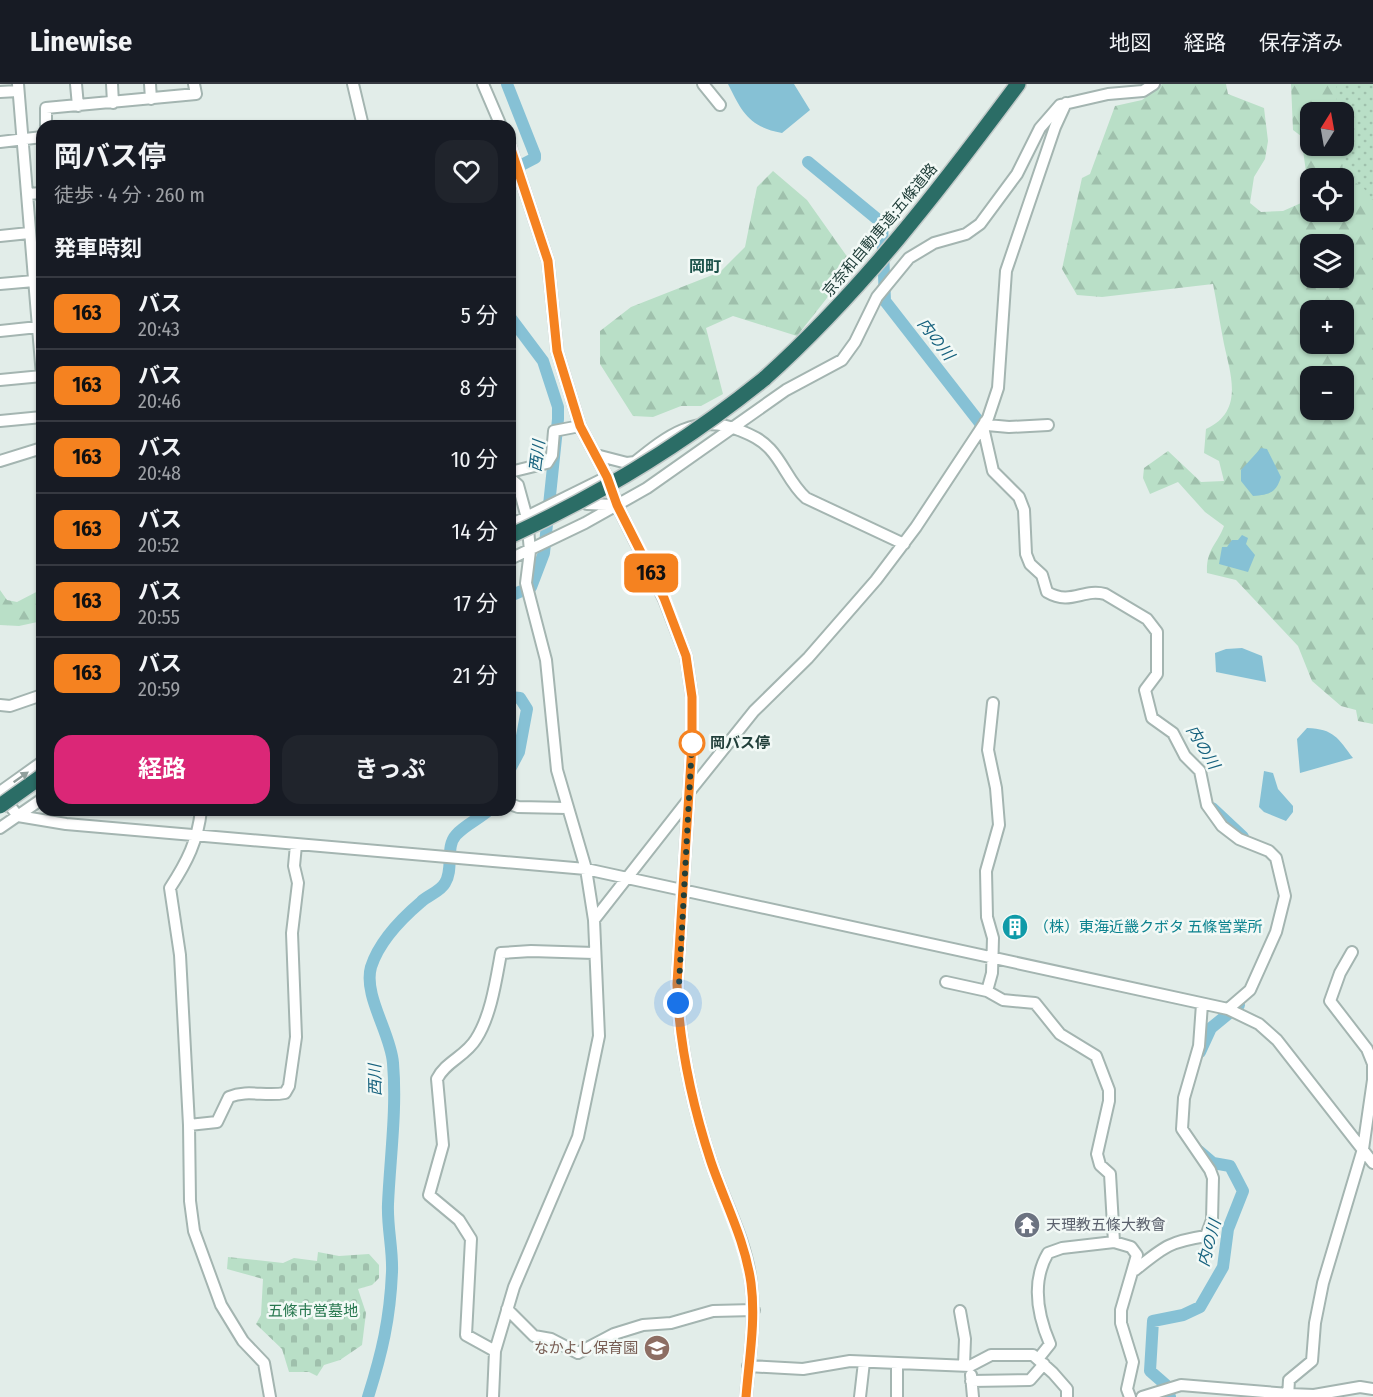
<!DOCTYPE html>
<html lang="ja">
<meta charset="utf-8">
<style>
body{margin:0;font-family:"Fira Sans Condensed","Noto Sans JP",sans-serif;background:#20242c;color:#f1f3f6;height:100vh;display:flex;flex-direction:column;font-size:22px;white-space:nowrap}
*{box-sizing:border-box;margin:0}
p{font-size:20px;color:#9ea1a6}
.icon{flex:none;width:33px;height:33px;fill:none;stroke:currentColor;stroke-width:2;stroke-linecap:round;stroke-linejoin:round}
.map{position:relative;flex:1;overflow:hidden}
.drawer{position:absolute;left:36px;top:36px;width:480px;height:696px;display:flex;flex-direction:column;background:#171b24;border-radius:18px;box-shadow:0 2px 4px #0004}
.drawer>*{flex:none}
.badge{padding:0 12px;border-radius:9px;font-size:21px;line-height:39px}
.needle{width:39px;rotate:11deg}
.buttons{position:absolute;left:1300px;top:18px;display:grid;gap:12px}
.buttons a{display:grid;place-items:center;width:54px;height:54px;border-radius:12px;background:#171b24;box-shadow:0 2px 4px #0004;font-size:30px}
.you{position:absolute;width:30px;height:30px;margin:-15px;border:4px solid #fff;border-radius:50%;background:#1a73e8;box-shadow:0 0 0 9px #1a73e833}
.map>.badge{position:absolute;translate:-50% -50%;box-shadow:0 0 0 3px #fff}
h2{padding:0 18px;font-size:22px;line-height:54px}
.round{display:grid;place-items:center;flex:none;width:63px;height:63px;border-radius:18px;background:#20242c}
.headline{display:flex;align-items:center;justify-content:space-between;height:102px;padding:0 18px}
h1{font-size:28px;font-weight:700;line-height:45px}
.cta{display:flex;gap:12px;margin-top:auto;padding:12px 18px}
.cta a{flex:1;height:69px;border-radius:18px;background:#db2777;color:#fff;font-size:24px;font-weight:700;line-height:69px;text-align:center}
.cta a+a{background:#20242c;color:#f1f3f6}
ul{padding:0;list-style:none}
li{display:flex;align-items:center;gap:18px;height:72px;padding:0 18px;border-top:2px solid #363941}
li div{flex:1}
li b{display:block;font-size:22px}
li em{font-style:normal}
li .badge{min-width:66px;font-weight:700;text-align:center}
header{display:flex;align-items:center;gap:36px;box-sizing:border-box;height:84px;padding:0 30px;background:#171b24;border-bottom:2px solid #363941}
header strong{font-size:28px}
nav{display:flex;gap:33px;margin-inline-start:auto;font-size:21px}
.map>svg:first-child{display:block}
</style>
<header>
<strong>Linewise</strong>
<nav><a>地図</a><a>経路</a><a>保存済み</a></nav>
</header>
<div class="map">
<svg width="1373" height="1313" viewBox="0 0 1373 1313">
<defs>
<pattern id="grass-dots" width="8" height="8" patternUnits="userSpaceOnUse" patternTransform="scale(1.5)"><rect width="8" height="8" fill="#b9dfc7"/><path d="M2 2h.1M6 6h.1" fill="none" stroke="#9fc0ac" stroke-width="1.8" stroke-linecap="round"/></pattern>
<pattern id="forest-firs" width="22" height="20" patternUnits="userSpaceOnUse" patternTransform="scale(1.5)"><rect width="22" height="20" fill="#b9dfc7"/><path d="M5 1l3.5 6h-7zM16 11l3.5 6h-7z" fill="#9fc0ac"/></pattern>
<pattern id="cemetery-stones" width="16" height="16" patternUnits="userSpaceOnUse" patternTransform="scale(1.5)"><rect width="16" height="16" fill="#b9dfc7"/><path d="M2 7V4a2 2 0 0 1 4 0v3zM10 15v-3a2 2 0 0 1 4 0v3z" fill="#9fc0ac"/></pattern>
</defs>
<rect width="100%" height="100%" fill="#e2ede9"/>
<path fill="url(#grass-dots)" d="M1310 0H1373V150L1344 94 1321 62H1344V28H1316Z"/>
<path fill="url(#forest-firs)" fill-rule="evenodd" d="M1162 0H1226L1228 10 1264 24 1268 57 1265 75 1254 93 1250 119 1261 128 1283 127 1301 119 1308 102 1301 52 1293 46 1291 0H1336L1337 28H1311V62H1338L1345 94 1362 102 1373 116V640L1358 637 1356 626 1341 622 1312 597 1298 562 1236 496 1207 489C1206 465 1217 461 1224 442L1205 428 1178 398 1150 410 1143 394 1144 384 1168 367 1201 398 1224 397 1219 377 1204 369 1206 345C1244 327 1231 292 1224 260 1220 240 1217 220 1213 200L1102 213 1077 211 1062 185 1082 94 1090 90 1115 22 1142 16ZM1311 94H1344V128H1311ZM1311 160H1344V194H1311ZM1311 226H1344V260H1311ZM1311 292H1344V326H1311Z
M773 87 807 116 853 181 797 252 733 232 706 244 723 310 701 322H681L653 333 633 332 600 280V247L631 223 720 188 745 163 757 103Z
M42 505V537L19 542 0 541V506L7 516 17 518Z"/>
<path fill="url(#cemetery-stones)" d="M318 1168 339 1172 369 1170 379 1181V1194L372 1201 358 1205 366 1229 362 1261 340 1276 324 1281 317 1292 309 1288H289L282 1265 256 1240 261 1231 263 1195 227 1185 228 1173 283 1179 294 1174 317 1177Z"/>
<path fill="#86c1d5" d="M728 0H794L810 26 782 49C749 43 742 28 728 0Z
M1261 364 1267 365 1281 393C1276 409 1269 411 1253 412L1241 397V386Z
M1242 451 1248 454 1246 460 1255 471 1248 488 1219 480 1222 463H1227L1232 456H1238Z
M1242 564 1262 572 1266 598 1216 588 1215 569 1226 565Z
M1307 644C1334 645 1338 654 1353 674L1300 689 1297 655Z
M1264 687 1273 689 1278 705 1293 722V728L1286 737 1264 728 1259 723Z"/>
<g fill="none" stroke-linecap="round" stroke-linejoin="round">
<path stroke="#86c1d5" stroke-width="12" d="M507 0 535 71V74L510 87
M808 78 882 139 885 217 980 339 982 351
M510 233 543 277 558 323V335L544 469 531 503 510 512
M510 613 520 614 527 625 519 668 510 685
M1212 724 1243 753
M1200 968 1211 944 1239 921
M368 1313C382 1269 390 1235 392 1188 393 1166 387 1143 388 1120 390 1074 397 1026 393 979 391 950 363 911 371 883 379 858 401 835 421 818 428 811 440 808 445 799 454 785 445 763 456 751 465 741 479 735 489 726
M1170 1313 1166 1301 1150 1287 1153 1237 1183 1231 1200 1223 1223 1183 1228 1145 1243 1107 1230 1082 1213 1079 1199 1067"/>
<defs>
<path id="minor" d="M76 0 78 22
M112 0 113 19
M150 0 151 15
M353 0 363 42
M483 0 501 42
M703 0 720 21
M0 8 18 7
M46 42V24L196 10 194 0
M0 58 42 53
M510 62 548 177 557 267 580 342 607 393 617 421 664 515 686 572 692 613V660L677 900C679 961 692 1020 711 1078 725 1119 746 1156 751 1199 756 1237 749 1275 746 1313
M27 110 42 109
M0 152 29 149
M0 200 34 197
M0 247 38 243
M0 296 42 292 18 0
M0 337 42 333
M985 338 987 341 1009 343 1048 341
M983 343 993 387 1019 413 1024 426 1026 470 1030 480 1042 491 1047 508C1071 522 1083 504 1105 510L1147 535 1157 548V590L1145 606 1152 634 1173 649 1185 672 1200 687 1207 721 1222 742 1239 755 1269 767 1276 774 1285 812 1276 848 1250 906 1228 925
M596 371 627 379 635 378C667 352 696 329 739 346 751 351 761 355 770 365 784 380 790 400 806 414L904 460
M0 377 42 364
M510 388 547 379 552 371 554 347 580 342
M579 411 587 420 614 421
M510 441 607 393
M510 475 585 439 647 404 786 306 842 276 855 258 877 213 909 174 934 159 966 150 980 140 1017 90 1040 44 1060 21 1108 10 1143 7 1154 0
M0 621 10 622 42 611
M690 707 754 627 808 574 876 496 916 443 988 334 998 304 1006 187 1055 43 1066 19
M0 708 42 678
M0 709 18 732 66 740 586 785 1228 925 1259 940 1277 956 1373 1079
M510 720 518 723 567 724
M201 726C198 756 187 778 170 804L180 871 189 1041 190 1117 194 1147 221 1221 243 1257 264 1279 270 1313
M0 744 42 715
M594 836 688 716
M946 898 987 907 1003 916 1035 919 1060 950 1096 972 1109 1006V1017L1097 1070 1100 1081 1110 1090 1114 1158 1131 1163 1137 1171 1121 1226V1239L1133 1278 1127 1305 1130 1313
M987 907 992 889 993 854 987 833 986 787 999 741 996 704 988 666 993 619
M189 1041 217 1038 229 1013C248 1005 265 1013 285 1009L289 1002 296 953 292 849 298 799 294 782 296 761
M1135 1186C1164 1163 1168 1158 1206 1152L1212 1136 1213 1094 1210 1086 1182 1045 1184 1014 1199 962 1202 920
M507 1225 534 1252 551 1255 578 1269 614 1250 643 1241 671 1239 713 1227 754 1226
M960 1227 965 1255 964 1281
M495 1267 466 1251 471 1155 459 1136 429 1111 443 1061 437 995C445 978 466 972 476 955 491 932 496 896 501 869L531 867 594 869
M1038 1275 1050 1260C1038 1232 1031 1198 1048 1169L1062 1164 1114 1158
M748 1282 803 1285 850 1277 970 1282 991 1271H1033L1053 1289 1067 1305V1313
M971 1291 973 1313
M971 1297 1030 1296 1044 1280
M493 1313 495 1267 514 1203 578 1053 599 952 594 836 586 785 557 686 546 576 526 499 530 467 527 434 518 401 510 394
M860 1313 864 1278
M897 1313V1280
M1142 1313 1181 1301 1289 1310 1314 1311 1360 1303 1373 1305
M1288 1313 1289 1296 1312 1277 1315 1239 1323 1199 1363 1065 1373 996V980L1367 965 1330 917 1340 889 1352 868"/>
<path id="highway" d="M764 295C862 207 940 105 1018 0"/>
</defs>
<use href="#minor" stroke="#a4b5b1" stroke-width="14"/>
<use href="#highway" stroke="#c1c9c8" stroke-width="18"/>
<use href="#minor" stroke="#fff" stroke-width="10"/>
<use href="#highway" stroke="#2b6d66" stroke-width="15"/>
<defs>
<path id="highway-bridge" d="M510 452C601 410 686 358 764 295
M0 722 42 692"/>
</defs>
<use href="#highway-bridge" stroke="#c1c9c8" stroke-width="18" stroke-linecap="butt"/>
<use href="#highway-bridge" stroke="#2b6d66" stroke-width="15"/>
</g>
<defs><path id="oneway-solid" d="M-6-.8H1V-3.2L6.5 0L1 3.2V.8H-6Z" transform="scale(1.5)"/></defs>
<use fill="#909f9c" href="#oneway-solid" transform="translate(21 693) rotate(-35)"/>
<g fill="none" stroke-linecap="round" stroke-linejoin="round">
<defs>
<path id="line" d="M510 62 548 177 557 267 580 342 607 393 617 421 664 514 686 572 692 613V660L677 900C679 961 692 1020 711 1078 725 1119 745 1156 751 1199 756 1237 749 1275 746 1313"/>
</defs>
<use href="#line" stroke="#fff" stroke-width="14"/>
<use href="#line" stroke="#f58220" stroke-width="9"/>
<path stroke="#213f3a" stroke-width="6" stroke-dasharray="0 10.8" d="M678 919 692 659"/>
</g>
<defs>
<symbol id="building-disc" viewBox="-11 -11 22 22"><circle r="9.5" fill="#0f9aa8" stroke="#f2f9f6"/><path d="M-4-6H4V6H1V3H-1V6H-4ZM-2.5-4.3h1.7v1.8h-1.7ZM.8-4.3h1.7v1.8H.8ZM-2.5-1h1.7V.8h-1.7ZM.8-1h1.7V.8H.8Z" fill="#fff"/></symbol>
<symbol id="temple-disc" viewBox="-11 -11 22 22"><circle r="9.5" fill="#6b7280" stroke="#f2f9f6"/><path d="M0-6L5-2H3V0L6.5 2.5H4V6H1.5V3h-3V6H-4V2.5H-6.5L-3 0V-2H-5Z" fill="#fff"/></symbol>
<symbol id="school-disc" viewBox="-11 -11 22 22"><circle r="9.5" fill="#8d6e63" stroke="#f2f9f6"/><path d="M0-5L7-2L0 1L-7-2ZM-4 1L0 2.5L4 1V4Q0 6-4 4Z" fill="#fff"/></symbol>
</defs>
<g fill-rule="evenodd">
<use href="#building-disc" x="1000" y="828" width="30" height="30"/>
<use href="#temple-disc" x="1012" y="1126" width="30" height="30"/>
<use href="#school-disc" x="642" y="1249" width="30" height="30"/>
</g>
<circle fill="#fff" stroke="#f58220" stroke-width="3" cx="692" cy="659" r="12"/>
<g text-anchor="middle" dominant-baseline="central" stroke-width="5" stroke-linejoin="round" paint-order="stroke">
<g font-size="15" fill="#213f3a" stroke="#f2f9f6">
<text transform="translate(880 146) rotate(-50)">京奈和自動車道;五條道路</text>
</g>
<g font-size="15" font-weight="bold" fill="#213f3a" stroke="#f2f9f6" text-anchor="start">
<text x="710" y="659">岡バス停</text>
</g>
<g font-size="15" fill="#0d838f" stroke="#f2f9f6" text-anchor="start">
<text x="1034" y="843">（株）東海近畿クボタ 五條営業所</text>
</g>
<g font-size="15" fill="#5b616d" stroke="#f2f9f6" text-anchor="start">
<text x="1046" y="1141">天理教五條大教會</text>
</g>
<g font-size="15" fill="#28784f" stroke="#f2f9f6">
<text x="313" y="1227">五條市営墓地</text>
</g>
<g font-size="15" fill="#785e54" stroke="#f2f9f6" text-anchor="end">
<text x="638" y="1264">なかよし保育園</text>
</g>
<g font-size="16" font-weight="bold" fill="#1b524a" stroke="#f2f9f6">
<text x="705" y="182">岡町</text>
</g>
<g font-size="16" font-style="italic" fill="#17627e" stroke="#f2f9f6">
<text transform="translate(936 255) rotate(52)">内の川</text>
<text transform="translate(537 372) rotate(-83)">西川</text>
<text transform="translate(1203 663) rotate(59)">内の川</text>
<text transform="translate(375 996) rotate(-91)">西川</text>
<text transform="translate(1209 1159) rotate(-75)">内の川</text>
</g>
</g>
</svg>
<div class="buttons">
<a><svg class="needle" viewBox="-14 -14 28 28"><path d="M0-13l5 13h-10z" fill="#e53935"/><path d="M0 13l5-13h-10z" fill="#9ea1a6"/></svg></a>
<a><svg class="icon" aria-label="locate" viewBox="0 0 24 24"><circle cx="12" cy="12" r="6"/><path d="M12 2v4M12 18v4M2 12h4M18 12h4"/></svg></a>
<a><svg class="icon" aria-label="layers" viewBox="0 0 24 24"><path d="M12 4l9 5-9 5-9-5zM3 14l9 5 9-5"/></svg></a>
<a>+</a>
<a>−</a>
</div>
<div class="you" style="left:678px;top:919px"></div>
<b class="badge" style="left:651px;top:489px;background:#f58220;color:#111">163</b>
<section class="drawer">
<div class="headline"><div><h1>岡バス停</h1><p>徒歩 · 4 分 · 260 m</p></div><a class="round"><svg class="icon" aria-label="heart" viewBox="0 0 24 24"><path d="M12 20l-8-8c-3-5 5-10 8-4 3-6 11-1 8 4z"/></svg></a></div>
<h2>発車時刻</h2>
<ul>
<li><span class="badge" style="background:#f58220;color:#111">163</span><div><b>バス</b><p>20:43</p></div><em>5 分</em></li>
<li><span class="badge" style="background:#f58220;color:#111">163</span><div><b>バス</b><p>20:46</p></div><em>8 分</em></li>
<li><span class="badge" style="background:#f58220;color:#111">163</span><div><b>バス</b><p>20:48</p></div><em>10 分</em></li>
<li><span class="badge" style="background:#f58220;color:#111">163</span><div><b>バス</b><p>20:52</p></div><em>14 分</em></li>
<li><span class="badge" style="background:#f58220;color:#111">163</span><div><b>バス</b><p>20:55</p></div><em>17 分</em></li>
<li><span class="badge" style="background:#f58220;color:#111">163</span><div><b>バス</b><p>20:59</p></div><em>21 分</em></li>
</ul>
<div class="cta"><a>経路</a><a>きっぷ</a></div>
</section>
</div>
